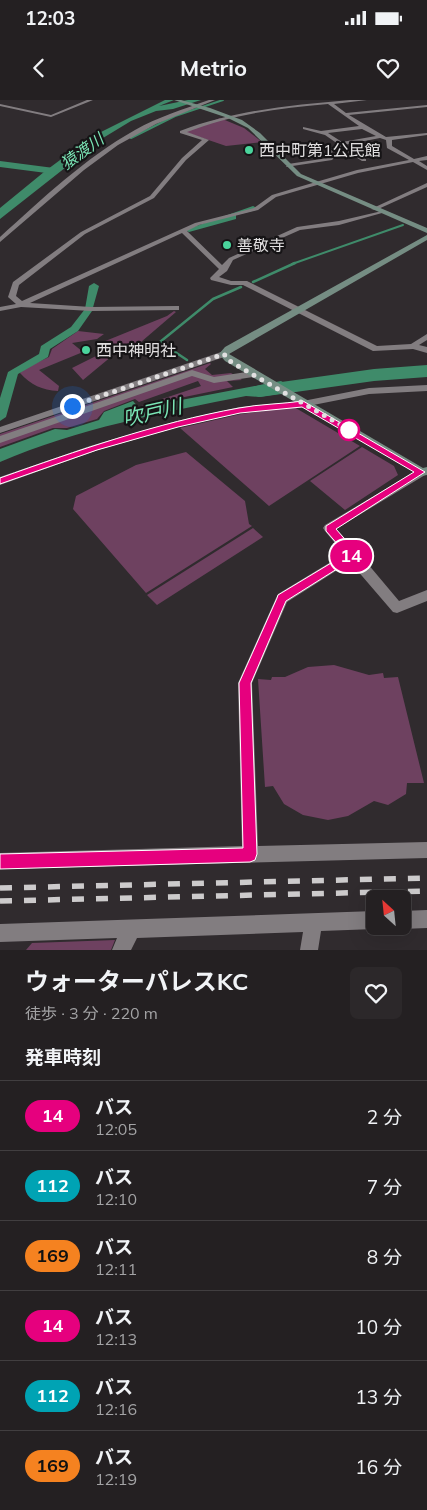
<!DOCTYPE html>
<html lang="ja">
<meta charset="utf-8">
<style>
body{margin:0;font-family:Mulish,"Noto Sans JP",sans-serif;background:#2c282a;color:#f1f3f6;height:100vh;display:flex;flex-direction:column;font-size:19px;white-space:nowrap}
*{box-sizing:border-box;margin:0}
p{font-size:16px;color:#a3a3a5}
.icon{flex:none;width:28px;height:28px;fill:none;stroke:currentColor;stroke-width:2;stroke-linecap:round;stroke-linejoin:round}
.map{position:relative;height:850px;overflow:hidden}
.details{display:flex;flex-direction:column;background:#242022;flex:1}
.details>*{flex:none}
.badge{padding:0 10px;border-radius:16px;font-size:18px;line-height:32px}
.needle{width:32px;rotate:333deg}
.fabs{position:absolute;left:366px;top:790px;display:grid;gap:10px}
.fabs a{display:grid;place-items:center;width:45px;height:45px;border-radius:8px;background:#242022;box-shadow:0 5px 20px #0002,0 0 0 1px #413e40;font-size:25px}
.you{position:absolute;width:25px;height:25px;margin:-12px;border:4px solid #fff;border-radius:50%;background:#1a73e8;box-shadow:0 0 0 8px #1a73e833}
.map>.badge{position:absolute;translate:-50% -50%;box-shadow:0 0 0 2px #fff}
h2{padding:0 25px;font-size:19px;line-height:45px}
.round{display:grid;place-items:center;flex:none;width:52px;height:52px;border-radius:8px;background:#2c282a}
.overview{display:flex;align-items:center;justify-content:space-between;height:85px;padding:0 25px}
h1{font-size:24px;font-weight:700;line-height:38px}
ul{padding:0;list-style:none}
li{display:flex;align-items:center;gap:15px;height:70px;padding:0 25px;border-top:1px solid #413e40}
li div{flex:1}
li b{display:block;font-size:19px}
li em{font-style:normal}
li .badge{min-width:55px;font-weight:700;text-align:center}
.status{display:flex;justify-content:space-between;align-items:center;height:35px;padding:0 25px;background:#242022;direction:ltr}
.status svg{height:14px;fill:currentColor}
header{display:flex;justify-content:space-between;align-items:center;height:65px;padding:0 25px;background:#242022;font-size:22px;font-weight:700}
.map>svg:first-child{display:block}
</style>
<div class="status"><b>12:03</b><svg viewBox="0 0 49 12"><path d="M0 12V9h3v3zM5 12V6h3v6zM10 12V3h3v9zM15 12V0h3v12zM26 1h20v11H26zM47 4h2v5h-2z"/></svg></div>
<header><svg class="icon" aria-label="back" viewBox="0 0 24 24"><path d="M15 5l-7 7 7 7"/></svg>Metrio<svg class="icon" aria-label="heart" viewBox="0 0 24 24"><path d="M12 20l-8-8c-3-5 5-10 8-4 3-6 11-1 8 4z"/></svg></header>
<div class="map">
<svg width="427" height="850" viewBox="0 0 427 850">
<rect width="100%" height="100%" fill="#302b2e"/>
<path fill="#6e4160" d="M220 18 244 28 262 42 226 46 185 32Z
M174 211 176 212 141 242 118 251 83 280 72 268 100 254 98 244 167 216Z
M78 231 104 234 97 239 72 243 83 252 39 270 59 286 58 291C42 290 31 285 20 273L23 269 49 257 52 249Z
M210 263 211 264 205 269 212 275 231 273 242 280 227 281 233 287 141 306 201 286 198 281 139 302 135 299 104 311 97 319 67 328H53L0 347V334Z
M294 307 360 346 269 406 180 328 241 314Z
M362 347 394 366 398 375 345 410 310 381Z
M186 352 245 401 249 424 252 426 146 493 73 409 76 396 136 365Z
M253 428 263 437 157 505 147 495Z
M334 565 369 575 383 573 384 578 398 577 424 683H407L406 694 388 705 374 701 348 716 328 720 303 715 284 704 273 686 265 687 258 579 271 580 272 577H285L308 567Z
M115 840 111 850H26L32 843Z"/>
<path fill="#3f8b6a" d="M165 0H174L159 6 188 0H201L173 9 156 11 131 21 103 38 0 119V108L44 72 35 70 38 67 48 69 91 37Z
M281 281 298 291 259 297 246 296C164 312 77 329 0 362V349L55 329 67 330 99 320 104 312 133 301 139 308Z"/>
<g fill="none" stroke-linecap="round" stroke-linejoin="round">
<path stroke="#3f8b6a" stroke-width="2" d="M131 38 175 16 223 0
M292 164 403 125"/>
<path stroke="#3f8b6a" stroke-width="2.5" d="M253 182 295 163
M187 260 160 242 213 199 241 187"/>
<path fill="#3f8b6a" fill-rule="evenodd" d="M253 106 257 108 256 110 236 115V119L189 132 185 130Z
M94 183 99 186 92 211 78 231 50 249 48 257 18 274 6 317 0 321V298L8 272 39 254 41 246 71 227 85 209 89 186Z"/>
<path fill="#3f8b6a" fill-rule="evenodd" d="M0 61 54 68 60 71 54 74 0 67Z
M427 265V277L374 281 260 297 253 295 250 291 253 287 260 285 374 269Z"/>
<path fill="#827d80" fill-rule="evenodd" d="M87 0H93L51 17 0 6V4L51 15Z
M209 0H215L156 24 118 45 84 70 0 142V137C42 99 85 58 135 30 158 17 184 9 209 0Z
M350 0H367L334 4 346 13 427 5V7L349 15 386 37 427 33V35L392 40V46L414 59 427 56V60L419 61 427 66V70L413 62 358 73 276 97 258 110 199 125 187 131 222 165 229 158 297 127 339 121 382 111V113L339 125 300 130 233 160 227 171 219 177 231 181H247L377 246 411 244 427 234V240L419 245 427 247V253L413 249 373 251 243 185H231L211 180 210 178 219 169 182 133 30 203 91 207 176 206H179V210L91 211 21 207 0 211V207L16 204 8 197 13 182 81 132 150 96 182 58 202 40 180 33V31C236 10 292 5 350 0ZM328 4 359 26 321 31 303 27V29L325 35 338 44 326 52 328 58 288 64 286 67 332 60 334 58 332 52 340 47 362 61H366V59L344 45 380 38 386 40 387 48 409 60 357 70 292 89 272 95 254 108 195 123 22 201 16 196 19 185 85 134 154 98 186 60 209 40 187 32C233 14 280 8 328 4ZM362 29 376 36 342 42 328 33Z
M427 83V87L376 110 371 109Z
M224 251 228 254 227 256 0 333V327Z
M192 270 214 277 253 271 257 274 253 277 214 283 192 276 0 343V336Z
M427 285V291L369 294 303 307 240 313 178 327 98 350 0 385V377L90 346 177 321 240 307 303 301 369 288Z
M421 368 426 372 425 375 336 429 357 451 399 501 427 490V501L397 513 393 512 350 462 287 502 252 583 258 746 427 742V758L0 769V753L242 746 238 583 276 498 278 494 344 454 325 431 323 428 325 425Z
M427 810V828L402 829 396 826H402V811Z
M375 811V826H381L375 829 321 831 318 850H300L303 832 137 838 131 850H112L117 838 0 842V824Z"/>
<path fill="#758d83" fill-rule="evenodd" d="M174 0H181L210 8 242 20 260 33 301 74 427 128V133L297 76 248 28 228 18Z
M427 135V140L229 254 423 368 427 367V375L421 376 225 261 219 254 225 247Z"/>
<path stroke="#cdcbcc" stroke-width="5.5" stroke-dasharray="12 12" stroke-linecap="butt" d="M0 788 427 778
M0 801 427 791"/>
</g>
<path fill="#e6007e" stroke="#fff" d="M303 301 425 372 336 429 356 452V457L286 501 251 583 257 754 255 760 250 762 0 769V754L243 748 239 583 277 498 278 495 346 454 326 431V426L414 372 302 307 240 313 178 327 97 350 0 384V378C76 351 156 323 239 308 260 304 282 304 303 301Z"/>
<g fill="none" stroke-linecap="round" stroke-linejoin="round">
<path stroke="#e2e0e1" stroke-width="5" stroke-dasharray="0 9" d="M72 306 224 254 228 260 257 277 353 332 349 330"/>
</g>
<g fill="#4ad49c" stroke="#161416" stroke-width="2">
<circle cx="249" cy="50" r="5"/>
<circle cx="227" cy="145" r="5"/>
<circle cx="86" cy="250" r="5"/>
</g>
<circle fill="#fff" stroke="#e6007e" stroke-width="2.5" cx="349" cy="330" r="10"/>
<g text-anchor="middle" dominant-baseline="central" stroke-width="4.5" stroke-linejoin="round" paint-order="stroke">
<g font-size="16" fill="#e2e0e1" stroke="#161416" text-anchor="start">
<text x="259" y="50">西中町第1公民館</text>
<text x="237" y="145">善敬寺</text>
<text x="96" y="250">西中神明社</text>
</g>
<g font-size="16" font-style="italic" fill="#7be6b6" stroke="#161416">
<text transform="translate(82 51) rotate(-36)">猿渡川</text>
</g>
<g font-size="20" font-style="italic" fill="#7be6b6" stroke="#161416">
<text transform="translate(152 312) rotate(-13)">吹戸川</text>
</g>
</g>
</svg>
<div class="fabs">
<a><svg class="needle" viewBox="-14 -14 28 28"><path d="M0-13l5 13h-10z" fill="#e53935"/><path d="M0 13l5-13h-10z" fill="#a3a3a5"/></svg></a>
</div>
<div class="you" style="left:72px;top:306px"></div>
<b class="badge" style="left:351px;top:456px;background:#e6007e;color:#fff">14</b>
</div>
<section class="details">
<div class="overview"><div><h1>ウォーターパレスKC</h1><p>徒歩 · 3 分 · 220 m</p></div><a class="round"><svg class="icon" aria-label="heart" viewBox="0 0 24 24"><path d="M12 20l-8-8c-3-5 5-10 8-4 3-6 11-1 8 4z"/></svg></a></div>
<h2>発車時刻</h2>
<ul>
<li><span class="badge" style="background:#e6007e;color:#fff">14</span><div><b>バス</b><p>12:05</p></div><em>2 分</em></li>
<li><span class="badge" style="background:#00a3b4;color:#fff">112</span><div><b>バス</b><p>12:10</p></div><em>7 分</em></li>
<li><span class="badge" style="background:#f58220;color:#111">169</span><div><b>バス</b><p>12:11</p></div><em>8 分</em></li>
<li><span class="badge" style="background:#e6007e;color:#fff">14</span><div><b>バス</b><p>12:13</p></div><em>10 分</em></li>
<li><span class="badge" style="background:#00a3b4;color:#fff">112</span><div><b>バス</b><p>12:16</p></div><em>13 分</em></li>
<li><span class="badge" style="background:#f58220;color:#111">169</span><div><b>バス</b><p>12:19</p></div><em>16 分</em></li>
</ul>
</section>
